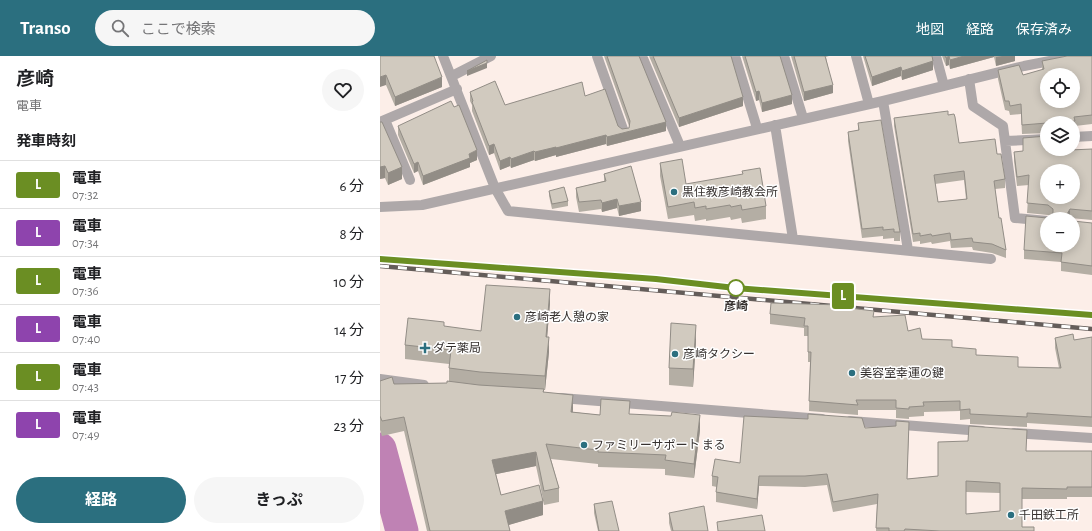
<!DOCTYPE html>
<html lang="ja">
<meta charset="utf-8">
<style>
body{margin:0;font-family:"Alegreya Sans","Noto Sans JP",sans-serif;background:#f6f6f6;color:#202124;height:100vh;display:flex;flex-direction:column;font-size:15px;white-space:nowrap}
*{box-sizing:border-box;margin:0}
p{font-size:13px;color:#757577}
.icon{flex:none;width:22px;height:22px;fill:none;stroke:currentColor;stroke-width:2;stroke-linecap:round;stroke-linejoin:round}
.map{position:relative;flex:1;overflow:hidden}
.side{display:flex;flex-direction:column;background:#fff;width:380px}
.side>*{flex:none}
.badge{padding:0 8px;border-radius:3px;font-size:14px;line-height:26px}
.buttons{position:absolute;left:660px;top:12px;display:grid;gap:8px}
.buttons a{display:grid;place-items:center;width:40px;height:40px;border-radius:50%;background:#fff;box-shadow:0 2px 10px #0003;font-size:20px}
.map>.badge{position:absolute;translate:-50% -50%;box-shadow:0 0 0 2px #fff}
h2{padding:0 16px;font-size:15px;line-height:36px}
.round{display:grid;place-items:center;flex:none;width:42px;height:42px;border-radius:21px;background:#f6f6f6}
.head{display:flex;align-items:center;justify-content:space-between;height:68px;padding:0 16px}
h1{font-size:19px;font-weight:700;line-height:30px}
.primary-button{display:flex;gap:8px;margin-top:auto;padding:8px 16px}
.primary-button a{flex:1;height:46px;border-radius:24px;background:#2b6f7f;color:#fff;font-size:16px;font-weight:700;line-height:46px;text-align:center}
.primary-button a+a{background:#f6f6f6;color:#202124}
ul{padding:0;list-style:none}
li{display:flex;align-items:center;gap:12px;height:48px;padding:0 16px;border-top:1px solid #e0e0e0}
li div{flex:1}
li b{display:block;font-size:15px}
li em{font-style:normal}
li .badge{min-width:44px;font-weight:700;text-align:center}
header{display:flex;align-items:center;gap:24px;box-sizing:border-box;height:56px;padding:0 20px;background:#2b6f7f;color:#fff}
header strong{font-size:19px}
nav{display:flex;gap:22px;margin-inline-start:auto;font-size:14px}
.search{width:280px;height:36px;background:#f6f6f6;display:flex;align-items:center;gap:10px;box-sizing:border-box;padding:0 14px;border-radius:22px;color:#757577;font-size:15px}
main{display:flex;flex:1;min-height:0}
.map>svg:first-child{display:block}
</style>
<header>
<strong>Transo</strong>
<div class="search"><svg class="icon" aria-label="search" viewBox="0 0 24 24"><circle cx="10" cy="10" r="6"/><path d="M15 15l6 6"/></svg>ここで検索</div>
<nav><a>地図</a><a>経路</a><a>保存済み</a></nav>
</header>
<main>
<section class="side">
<div class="head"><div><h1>彦崎</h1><p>電車</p></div><a class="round"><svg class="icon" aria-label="heart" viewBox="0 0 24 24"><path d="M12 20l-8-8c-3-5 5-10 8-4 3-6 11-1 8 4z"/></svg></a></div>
<h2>発車時刻</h2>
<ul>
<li><span class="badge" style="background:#6b8e23;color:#fff">L</span><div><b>電車</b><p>07:32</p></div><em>6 分</em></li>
<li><span class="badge" style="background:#8e44ad;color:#fff">L</span><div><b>電車</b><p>07:34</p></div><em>8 分</em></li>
<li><span class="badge" style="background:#6b8e23;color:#fff">L</span><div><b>電車</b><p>07:36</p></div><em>10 分</em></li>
<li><span class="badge" style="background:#8e44ad;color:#fff">L</span><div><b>電車</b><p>07:40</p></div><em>14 分</em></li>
<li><span class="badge" style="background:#6b8e23;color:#fff">L</span><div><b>電車</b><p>07:43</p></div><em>17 分</em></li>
<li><span class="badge" style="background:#8e44ad;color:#fff">L</span><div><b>電車</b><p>07:49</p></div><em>23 分</em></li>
</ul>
<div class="primary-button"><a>経路</a><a>きっぷ</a></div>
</section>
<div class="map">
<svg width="712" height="475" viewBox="0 0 712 475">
<rect width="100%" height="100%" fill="#fceee8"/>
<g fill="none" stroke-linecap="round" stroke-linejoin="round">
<path stroke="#bf82b4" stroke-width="33" d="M0 393 22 475"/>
<path stroke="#aea8a9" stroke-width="10" d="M63 0 115 132 128 155 611 203
M217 0 244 76
M262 0 300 90
M355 0 377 72
M404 0 423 62
M476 0 489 48
M556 0 564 30
M72 20 111 0
M589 23 593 50 623 70 635 162 667 165
M503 45 528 194
M5 64 30 124
M0 66 77 33
M395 69 413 183
M693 81 712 80
M625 85 667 83
M0 151 42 149 503 45 644 10 695 0"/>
<path stroke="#aea8a9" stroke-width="10" d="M0 323 44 329
M181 342 442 363
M470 365 602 375
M634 377 712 382"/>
<defs>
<path id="rail" d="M0 203 276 223 355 232 712 259
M0 210 712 273"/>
</defs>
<use href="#rail" stroke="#645d5a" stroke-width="4.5"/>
<use href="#rail" stroke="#fefefe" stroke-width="3" stroke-dasharray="9" stroke-linecap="butt"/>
</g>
<path fill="#b4aea4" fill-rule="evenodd" d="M0 0 62 31 15 50 6 29Z
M224 0H259L286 75 227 90 226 88 176 101V99L155 105 154 104 131 112 130 110 120 114 114 97 109 99 92 55V49L90 45V36L125 49 205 40 242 73 249 72V70Z
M269 0H351L363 50 299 71Z
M362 0H400L412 48 382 56 379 44 376 45Z
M411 0H449L446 1 453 37 424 45Z
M483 0H552L553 14 522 24 521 20 492 30Z
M562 0H635V5L616 10 614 1 570 13 569 9 566 10Z
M712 0V68L695 70V74L693 75V67H667V77L642 78 641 58 630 59 629 55 625 54 618 23V14L643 19 662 14V5Z
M568 59 579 87 617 98 625 123V132L615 133 619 162 626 194V202L612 197 593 194 592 191 571 192 570 185 552 188 551 186 540 188V185L533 186 514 70V62ZM584 124 586 143 558 146 555 128Z
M0 66 22 123 8 129 5 122 0 123Z
M478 67 520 176V185H514V182L503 183V180L482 182 468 85V76L478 75Z
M18 70 97 104 90 107V111L43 129 38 115 34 117 18 79Z
M643 82 690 94 712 93V164L690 162 667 163 712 167V219L681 215V206L644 203V194L667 162 671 161 668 159 647 157 649 129 637 130 634 105V96L643 95Z
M280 107 306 128 386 150V163L362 167 361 162 351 164 350 161 326 165V163L315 165 314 159 288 163 280 120Z
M224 118 261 155 239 160 237 152 222 156 221 153 199 156 196 141V132L224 125Z
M169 135 188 145V150L172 153 169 140Z
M170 247 167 281 169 296 165 334H164V336L193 353V356L220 359 250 358 320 374 314 422 285 419V413L218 411V408L171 403 179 432V446L164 449 163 445V459L128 469 130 475H47L24 375 2 380 0 374V325L14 328 67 327 69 325V308L25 303V289L64 271 101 275ZM156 410 163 443 121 439 116 418Z
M461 251 494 261 528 275 542 283 572 291 596 299 638 311 679 312 675 292V282L694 284 712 281V371L647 367V371L590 368V363L580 364V355L544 356V360L529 361V363L516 362V354H478V359L429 355 430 306H428V280H424V272L390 268V258Z
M316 286 313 331 289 329V312Z
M485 372 529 376 527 423 558 420 646 395H712V441H687V443H642V471L654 475H496L497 448 453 456 447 429 425 431 379 430 377 453 336 446V436L337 431 332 430V420L360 407ZM586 436 620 437V455L586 458Z
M214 448 239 475H218L214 457Z
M289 457 328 475H291L289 467Z"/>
<path fill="#928d86" d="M569 0V9L566 10V2Z
M584 0H614V1L570 13V4Z
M622 0H635V5L616 10V1Z
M553 5V14L522 24V15Z
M107 7V12L87 20V15Z
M521 11V20L492 30V21Z
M6 19V29L0 31V21Z
M62 21V31L15 50V41Z
M453 29V37L424 45V36Z
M379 35V44L376 45V36Z
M412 39V48L382 56V47Z
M363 41V50L299 71V62Z
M286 66V75L227 90V81Z
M226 79V88L176 101V92Z
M114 88V97L109 99V90Z
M176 91V99L155 105V96Z
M97 94V104L90 107V111L43 129V120Z
M154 95V104L131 112V103Z
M130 101V110L120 114V105Z
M38 106V115L34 117V108Z
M5 110V122L0 123V111Z
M22 111V123L8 129V117Z
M237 143V152L222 156V147Z
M261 146V155L239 160V150Z
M690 153V162L689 163H687V158Z
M170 233V247L166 295V281Z
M316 269V286L313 331V313Z
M169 281V296L165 334V320Z
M193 339V353L191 371V356Z
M320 359V374L314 422V408Z
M156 396V410L112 419V404Z
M379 420V430L377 453V443Z
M163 445V459L125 470V455Z"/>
<path fill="#d1cabf" stroke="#928d86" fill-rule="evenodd" d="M0 0H54L62 21 15 41 6 19 0 21Z
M227 0H259L286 66 227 81 226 79 176 92V91L155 96 154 95 131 103 130 101 120 105 114 88 109 90 92 46 93 45 90 36 115 25 125 49 202 26 205 40 225 33 238 70 242 73 249 72 250 65Z
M273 0H351L363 41 299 62Z
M365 0H400L412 39 382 47 379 35 376 36Z
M414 0H445L453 29 424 36Z
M485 0H552L553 5 522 15 521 11 492 21Z
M565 0H584L570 4 569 0 566 2Z
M687 0H712V59L694 61 695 65 688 66V67H667L642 69 641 48 630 50 629 45H625L618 14 639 9 643 19 664 13 662 5ZM667 19H693V45H667Z
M107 4V7L87 15Z
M71 45 74 51 79 49 97 94 89 98 90 102 43 120 38 106 34 108 18 70Z
M568 55V59L574 58 575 61 579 87 615 83 617 98H621L625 123 614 125 619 162H621L626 194 612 188 593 186 592 182 571 184 570 177 552 180 551 178 540 180V177L533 178 514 62ZM584 115 587 143 558 146 554 119Z
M501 64 520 176H514V173L503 174V171L482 173 468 76 479 74 478 67Z
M0 66H2L22 111 8 117 5 110 0 111Z
M667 80V93H690V94L712 93V155L690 153 687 158 689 163H667V189H693V165L712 167V210L681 206 682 197 644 194 646 160 667 162 672 160 673 156V153L668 149 647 147 649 119 637 121 634 96 643 95V82ZM667 115H693V141H667Z
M302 103 306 128 363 118 362 115 380 112 386 150 362 154 361 149 351 151 350 149 326 153V150L315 152 314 146 288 151 280 107Z
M251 110 261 146 239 150 237 143 222 147 221 144 199 146 196 132 226 125 224 118Z
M184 131 188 145 172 148 169 135Z
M106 229 170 233 166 281H169L165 320 100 316 69 312 71 294 25 289 28 262 64 266V270L101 275Z
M391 247 461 249V251L494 255 493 261 525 259 528 275 540 272 542 283 572 284V291L596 293V299L638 301V311L681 312 675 282 693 278 694 284 712 281V361L647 357V361L590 358V353L580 354V345L543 346 544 350 529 351V353L516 352V344H476L478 349 429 345 431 296H428V270H424L425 262 390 258Z
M291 267 316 269 313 313 289 312Z
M12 321 14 328 67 327V325L99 329 164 333 163 336 193 339 191 356 220 359 221 343 250 345 249 358 291 360 292 356 320 359 314 408 285 404 286 399 218 396V394L166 388 179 432 164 435 156 396 112 404 121 439 159 429 163 445 125 455 130 475H50L24 361 2 365 0 360V325Z
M428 358 482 362 485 372 516 370V365L529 366 527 423 558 420V386L588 385 589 370 647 374 646 395H712V431H687V433L642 432V471H654V475H560L525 473 524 475H509V472H496L498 438 453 446 447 418 425 420H379L377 443 336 436 338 421 332 420 335 403 360 407 364 360 428 363ZM586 425 620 427V455L586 458Z
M232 445 239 475H219L214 448Z
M324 450 328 475H293L289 457Z
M382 459 385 475H338L337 466Z"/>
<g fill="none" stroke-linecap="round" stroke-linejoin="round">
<defs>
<path id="line" d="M0 203 276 223 355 232 712 259"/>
</defs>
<use href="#line" stroke="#fff" stroke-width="9"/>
<use href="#line" stroke="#6b8e23" stroke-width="6"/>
</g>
<g fill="#2b6f7f" stroke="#fefefe" stroke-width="1.5">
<circle cx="294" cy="136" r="4"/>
<circle cx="137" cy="261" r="4"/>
<path d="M43 286h4v4h4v4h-4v4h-4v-4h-4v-4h4z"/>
<circle cx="295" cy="298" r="4"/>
<circle cx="472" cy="317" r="4"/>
<circle cx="204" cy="389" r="4"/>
<circle cx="631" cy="459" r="4"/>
</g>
<circle fill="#fff" stroke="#6b8e23" stroke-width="2" cx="356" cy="232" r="8"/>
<g text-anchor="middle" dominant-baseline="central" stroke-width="3" stroke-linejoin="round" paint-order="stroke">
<g font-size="12" fill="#373230" stroke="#fefefe" text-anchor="start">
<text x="302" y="136">黒住教彦崎教会所</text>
<text x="145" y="261">彦崎老人憩の家</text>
<text x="53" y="292">ダテ薬局</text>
<text x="303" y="298">彦崎タクシー</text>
<text x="480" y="317">美容室幸運の鍵</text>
<text x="212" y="389">ファミリーサポート まる</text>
<text x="639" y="459">千田鉄工所</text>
</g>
<g font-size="12" font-weight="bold" fill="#373230" stroke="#fefefe">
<text x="356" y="250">彦崎</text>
</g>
</g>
</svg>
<div class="buttons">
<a><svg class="icon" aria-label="locate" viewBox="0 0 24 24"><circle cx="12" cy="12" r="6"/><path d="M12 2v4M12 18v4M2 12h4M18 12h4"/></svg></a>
<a><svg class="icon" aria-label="layers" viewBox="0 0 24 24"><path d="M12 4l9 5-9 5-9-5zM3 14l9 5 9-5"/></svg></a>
<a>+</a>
<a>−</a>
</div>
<b class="badge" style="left:463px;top:240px;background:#6b8e23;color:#fff">L</b>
</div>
</main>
